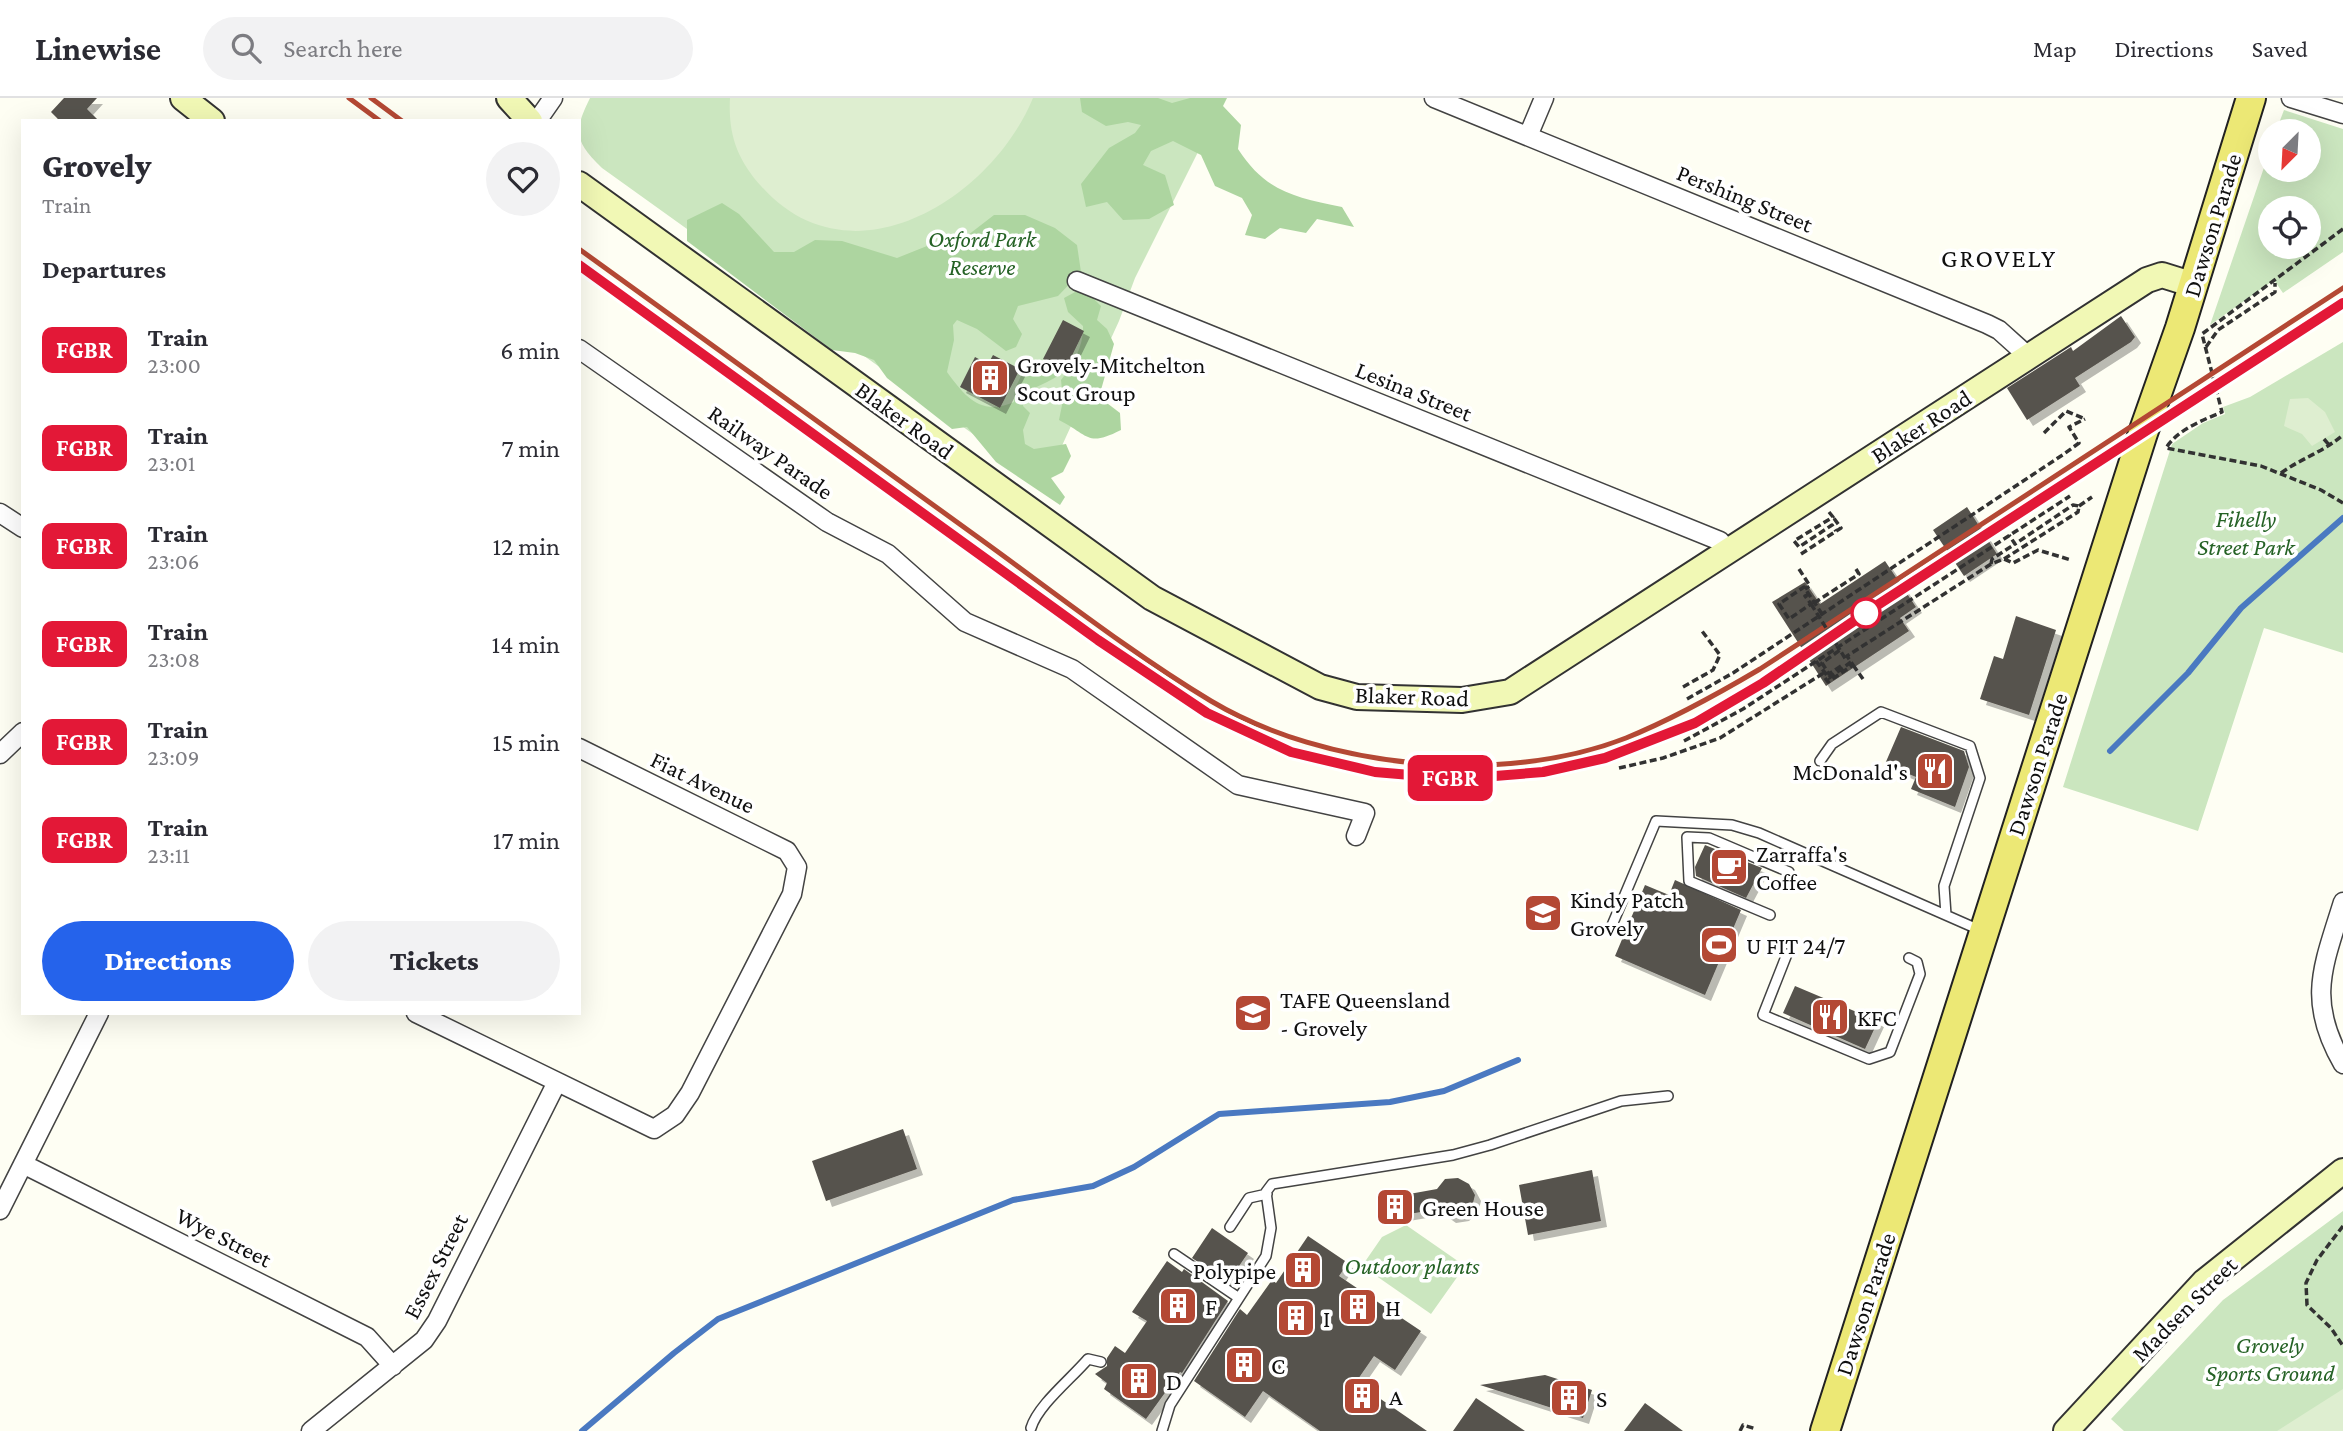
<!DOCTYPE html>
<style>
body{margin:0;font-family:"Crimson Pro",serif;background:#f2f2f3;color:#2b2b33;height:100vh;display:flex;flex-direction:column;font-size:26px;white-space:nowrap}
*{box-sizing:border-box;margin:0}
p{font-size:23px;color:#7c7c81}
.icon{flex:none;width:38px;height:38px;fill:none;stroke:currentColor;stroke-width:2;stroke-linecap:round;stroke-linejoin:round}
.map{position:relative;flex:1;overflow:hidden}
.side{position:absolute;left:21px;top:21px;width:560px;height:896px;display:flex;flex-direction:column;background:#fff;border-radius:0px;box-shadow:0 7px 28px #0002}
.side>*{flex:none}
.badge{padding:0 14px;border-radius:10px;font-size:24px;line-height:46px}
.needle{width:46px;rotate:204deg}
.buttons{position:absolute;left:2258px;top:21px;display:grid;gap:14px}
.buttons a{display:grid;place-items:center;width:63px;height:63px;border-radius:50%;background:#fff;box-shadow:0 7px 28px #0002;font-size:35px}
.map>.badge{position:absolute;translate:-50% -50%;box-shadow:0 0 0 4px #fff}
h2{padding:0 21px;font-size:26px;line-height:63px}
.round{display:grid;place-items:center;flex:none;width:74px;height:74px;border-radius:37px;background:#f2f2f3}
.headline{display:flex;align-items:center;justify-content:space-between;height:119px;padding:0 21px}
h1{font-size:33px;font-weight:800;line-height:52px}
.action{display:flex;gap:14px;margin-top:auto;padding:14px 21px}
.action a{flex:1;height:80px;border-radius:42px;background:#2563eb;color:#fff;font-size:28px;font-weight:800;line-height:80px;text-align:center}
.action a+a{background:#f2f2f3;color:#2b2b33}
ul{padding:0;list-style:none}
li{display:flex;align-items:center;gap:21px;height:98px;padding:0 21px}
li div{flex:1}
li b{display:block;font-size:26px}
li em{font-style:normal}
li .badge{min-width:77px;font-weight:700;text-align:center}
header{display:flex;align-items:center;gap:42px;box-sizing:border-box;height:98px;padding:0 35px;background:#fff;border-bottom:2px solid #e1e1e2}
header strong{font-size:33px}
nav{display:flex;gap:38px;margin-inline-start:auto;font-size:24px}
.search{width:490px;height:63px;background:#f2f2f3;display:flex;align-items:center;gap:18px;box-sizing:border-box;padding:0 24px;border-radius:38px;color:#7c7c81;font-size:26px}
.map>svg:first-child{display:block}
</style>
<header>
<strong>Linewise</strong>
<div class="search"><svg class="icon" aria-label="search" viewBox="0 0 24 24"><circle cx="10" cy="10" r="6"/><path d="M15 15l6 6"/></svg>Search here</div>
<nav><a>Map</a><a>Directions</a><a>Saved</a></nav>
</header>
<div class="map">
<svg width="2343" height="1333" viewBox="0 0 2343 1333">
<defs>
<filter id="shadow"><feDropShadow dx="6" dy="6" stdDeviation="0" flood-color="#0004"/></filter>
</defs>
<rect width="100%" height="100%" fill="#fefef3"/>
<path fill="#cbe6bf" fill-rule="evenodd" d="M590 0H1225L1135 180 1119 223 1044 387 602 70C575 44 573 34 590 0Z
M2284 12 2343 31V154L2283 195 2274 182 2210 227 2270 52V72H2308V33H2276ZM2270 110H2308V149H2270Z
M2343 244V555L2264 530 2198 733 2063 689 2172 346 2203 325 2225 316 2223 309 2250 299Z
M2343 1113V1333H2124L2111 1321 2223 1202Z
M1406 1127 1465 1168 1431 1216 1362 1168 1382 1139Z"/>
<path fill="#add5a0" d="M1080 0H1158L1172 5 1190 0H1227L1223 8 1241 27 1238 51C1266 94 1294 99 1342 109L1354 129 1317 121 1306 135 1280 130 1265 141 1245 137 1252 117 1242 100 1215 88 1201 57 1173 43 1151 53 1143 67 1165 77 1174 107 1149 121 1123 122 1107 104 1086 109 1081 86 1109 50 1135 35 1141 27 1128 24 1106 28 1082 14Z
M722 105 739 116 774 154H794L815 142 842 143 897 160 937 144H959L994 117H1025L1055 130 1077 147 1081 174 1058 198 1018 208 1013 221 1022 236 1016 249 1006 253 977 231 957 222 953 227 954 242 947 274C966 300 981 318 1014 304L1015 291 1025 269 1043 263 1053 268 1059 277C1048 285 1037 287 1025 296L1023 308 1030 315 1023 332 1025 346 1034 351 1066 346 1071 358 1063 374 1051 380 1065 399 1060 407 996 364 967 329 952 331 887 280 874 262 855 255 832 252 687 143V122Z
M1077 193 1090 197 1101 208 1097 222 1107 231 1114 246 1099 299 1120 315 1121 332C1087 349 1090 338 1059 322L1063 302 1061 282C1073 267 1084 247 1083 228L1068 214 1064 200Z"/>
<path fill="#deeed0" d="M730 0H1033C991 102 850 189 761 88 737 61 728 36 730 0Z
M2308 300 2325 314 2335 334 2312 348 2302 336 2284 328 2290 301Z
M2343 1291V1333H2277Z"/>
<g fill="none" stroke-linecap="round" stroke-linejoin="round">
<path stroke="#4a79c1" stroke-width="6" d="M2110 653 2188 575 2241 510 2343 420
M582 1333 674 1255 718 1221 1013 1102 1093 1088 1134 1069 1219 1016 1390 1004 1444 993 1518 962"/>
</g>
<path fill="#57534d" filter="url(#shadow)" d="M64 0H97L87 11 99 23H60L51 14Z
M2121 218 2135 239 2131 244 2075 280 2080 288 2027 322 2007 290 2071 249 2073 253Z
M1063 222 1084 233 1065 272 1043 261Z
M993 257 1020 271 1000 310 960 289 975 259 988 266Z
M1967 409 1997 456 1964 478 1933 432Z
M1885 463 1916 509 1900 520 1909 533 1826 588 1772 504 1805 484 1820 506Z
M2016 518 2056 532 2029 617 1980 601 1994 558 2003 561Z
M1901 629 1964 653 1969 669 1955 709 1911 691 1916 679 1885 666Z
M1705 747 1762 770 1746 800 1696 778 1695 769Z
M1675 782 1741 812 1705 897 1615 858 1645 787 1669 797Z
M1795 888 1878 923 1865 951 1783 915Z
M903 1031 917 1071 826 1103 812 1063Z
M1592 1072 1601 1123 1528 1137 1519 1087Z
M1458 1080 1469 1086 1475 1097 1472 1109 1463 1117 1450 1119 1439 1111 1379 1121 1376 1102 1437 1091 1445 1081Z
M1212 1130 1248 1155 1228 1184 1192 1160Z
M1308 1138 1348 1165 1339 1178 1421 1233 1395 1272 1374 1258 1356 1284 1427 1333H1320L1263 1293 1245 1319 1194 1283 1240 1211 1247 1217 1272 1182 1276 1185Z
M1167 1163 1182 1174 1184 1171 1228 1203 1182 1275 1180 1274 1146 1321 1104 1291 1107 1285 1095 1276 1107 1268V1260L1115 1248 1125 1255 1147 1223 1132 1214Z
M1545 1277 1592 1292 1583 1320 1480 1287Z
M1476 1300 1525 1333H1453Z
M1645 1305 1683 1333H1624Z"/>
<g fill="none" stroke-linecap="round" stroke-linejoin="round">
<defs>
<path id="lane" d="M1820 663 1832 646 1881 614 1970 648 1980 680 1944 788 1946 817
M1770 817 1689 783 1687 739 1709 740 1789 774
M1610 832 1656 723 1732 727 1759 735 1982 833
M1787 856 1763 917 1869 961 1890 954 1920 876 1917 864 1909 860
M1230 1129 1249 1100 1267 1096
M1174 1156 1239 1200
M1031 1330C1038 1307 1071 1281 1088 1261L1101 1264
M1162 1333 1170 1307 1266 1158 1271 1130 1266 1094 1272 1086 1453 1057 1490 1047 1621 1003 1668 998"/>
<path id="street" d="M1434 0 1987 226 1999 232 2029 259
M2291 0 2343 16
M537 23 553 0
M1528 38 1544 0
M1077 183 1720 443 1728 454
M579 251 827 424 888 456 965 524 1072 571 1238 687 1365 715 1356 738
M0 415 23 430
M0 656 23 634
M2343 804C2323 869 2306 902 2343 966
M416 915 654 1031 675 1017 690 995 792 796 797 769 787 753 579 650
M23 1066 367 1239 393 1268
M0 1112 99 915
M311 1333 424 1242 437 1223 556 986"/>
<path id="secondary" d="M183 0 212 23
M509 0 530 23
M579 86 1152 500 1320 589 1357 599 1462 602 1510 594 2147 182 2162 177 2194 187
M2066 1333 2204 1184 2343 1073"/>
<path id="primary" d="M1825 1333 2143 335 2180 230 2251 0"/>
</defs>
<use href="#lane" stroke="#434343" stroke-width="12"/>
<use href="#street" stroke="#434343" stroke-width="21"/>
<use href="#secondary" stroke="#323232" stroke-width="28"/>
<use href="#primary" stroke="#212121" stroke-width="32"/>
<path stroke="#323232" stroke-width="3.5" stroke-dasharray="7 3.5" stroke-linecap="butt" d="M2343 131 2202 236 2222 314C2203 322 2177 332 2166 350L2261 368 2321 392 2343 405
M2206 249 2218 232 2275 194V185
M2044 335 2066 313 2085 321
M2324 341 2330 348
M2281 375C2302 360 2323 354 2343 337
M2079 408 2092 399
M1829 414 1833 419 1794 443 1799 449 1832 427 1836 433
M1801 456 1841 430 1833 419
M2004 461 2078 414 2079 408 2073 407 2015 446 2009 437
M1991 466 1992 461 2015 446
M1799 471 1810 488 1805 491
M1809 496 1805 498 1811 506 1789 521 1779 506 1804 489C1810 498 1816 507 1822 516
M1814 505 1859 476 1856 471
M1816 563 1829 580 1851 564
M1853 567 1863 581
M1841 568 1829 576 1822 565 1840 552 1846 562
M1683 589 1713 572 1720 557 1702 533
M1687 601 1733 575 2064 356 2079 345 2069 329 2085 321
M1684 643 1743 611 2070 398
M1619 670 1663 660 1720 640 1822 576 1828 584 1853 567 1847 558 1991 466 2004 461 2013 465 2038 452 2071 462
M2343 1128 2317 1162 2306 1185 2307 1207 2331 1230 2343 1248
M1740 1333 1743 1327 1756 1331"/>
<use href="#lane" stroke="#fff" stroke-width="9"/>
<use href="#street" stroke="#fff" stroke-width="18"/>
<use href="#secondary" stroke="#f1f8b5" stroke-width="24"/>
<use href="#primary" stroke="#ece875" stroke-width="28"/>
<path stroke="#b44834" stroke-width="5" d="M349 0 380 23
M371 0 402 23
M579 151C710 246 841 340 972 435 1050 491 1128 553 1211 603 1325 671 1503 688 1626 640 1673 621 1716 597 1760 571L2343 190
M579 167C718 268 858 369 997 469 1083 531 1193 622 1293 655 1423 697 1571 686 1694 625 1762 592 1821 543 1885 502 2038 404 2189 303 2343 205"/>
<path stroke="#323232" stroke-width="3.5" stroke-dasharray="7 3.5" stroke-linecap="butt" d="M1811 506 1840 552"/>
</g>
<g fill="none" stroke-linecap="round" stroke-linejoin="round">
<defs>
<path id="line" d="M579 167 1098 542 1207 615 1291 654 1375 674 1458 681 1543 674 1605 660 1695 625 1763 585 1876 508 2343 205"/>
</defs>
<use href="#line" stroke="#fff" stroke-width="16"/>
<use href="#line" stroke="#e31837" stroke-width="10"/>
</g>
<defs>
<symbol id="building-square" viewBox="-11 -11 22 22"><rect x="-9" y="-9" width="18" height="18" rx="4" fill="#b44834" stroke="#fff"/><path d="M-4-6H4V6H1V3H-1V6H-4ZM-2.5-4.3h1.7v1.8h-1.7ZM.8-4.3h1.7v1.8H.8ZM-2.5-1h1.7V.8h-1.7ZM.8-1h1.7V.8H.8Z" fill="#fff"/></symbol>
<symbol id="restaurant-square" viewBox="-11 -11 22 22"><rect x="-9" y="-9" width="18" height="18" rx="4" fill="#b44834" stroke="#fff"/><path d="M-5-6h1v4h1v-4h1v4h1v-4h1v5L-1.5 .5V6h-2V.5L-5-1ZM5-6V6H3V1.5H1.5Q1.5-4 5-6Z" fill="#fff"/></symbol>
<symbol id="cafe-square" viewBox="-11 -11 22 22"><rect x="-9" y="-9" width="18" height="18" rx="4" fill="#b44834" stroke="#fff"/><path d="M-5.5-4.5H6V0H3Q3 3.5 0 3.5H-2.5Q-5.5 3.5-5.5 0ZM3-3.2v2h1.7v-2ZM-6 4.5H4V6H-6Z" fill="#fff"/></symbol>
<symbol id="school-square" viewBox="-11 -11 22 22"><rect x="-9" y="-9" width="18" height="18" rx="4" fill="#b44834" stroke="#fff"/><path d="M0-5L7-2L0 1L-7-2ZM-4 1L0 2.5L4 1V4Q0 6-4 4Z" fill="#fff"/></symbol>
<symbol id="stadium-square" viewBox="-11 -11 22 22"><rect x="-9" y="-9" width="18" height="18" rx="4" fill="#b44834" stroke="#fff"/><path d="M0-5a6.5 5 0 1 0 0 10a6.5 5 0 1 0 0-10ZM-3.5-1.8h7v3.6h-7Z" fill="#fff"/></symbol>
<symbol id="university-square" viewBox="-11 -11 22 22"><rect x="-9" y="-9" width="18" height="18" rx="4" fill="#b44834" stroke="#fff"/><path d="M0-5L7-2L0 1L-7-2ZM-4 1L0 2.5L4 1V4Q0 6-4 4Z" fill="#fff"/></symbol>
</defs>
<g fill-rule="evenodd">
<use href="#building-square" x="968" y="258" width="44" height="44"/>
<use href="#restaurant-square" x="1913" y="651" width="44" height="44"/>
<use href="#cafe-square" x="1707" y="747" width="44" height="44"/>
<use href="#school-square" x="1521" y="793" width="44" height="44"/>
<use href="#stadium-square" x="1697" y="825" width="44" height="44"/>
<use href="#university-square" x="1231" y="893" width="44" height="44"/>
<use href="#restaurant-square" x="1808" y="897" width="44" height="44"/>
<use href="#building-square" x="1373" y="1087" width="44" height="44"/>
<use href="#building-square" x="1281" y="1150" width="44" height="44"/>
<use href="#building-square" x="1156" y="1186" width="44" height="44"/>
<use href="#building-square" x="1336" y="1187" width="44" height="44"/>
<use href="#building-square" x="1274" y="1198" width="44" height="44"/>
<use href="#building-square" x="1222" y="1245" width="44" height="44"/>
<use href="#building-square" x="1117" y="1261" width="44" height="44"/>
<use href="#building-square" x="1340" y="1276" width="44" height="44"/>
<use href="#building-square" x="1547" y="1278" width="44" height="44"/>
</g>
<circle fill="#fff" stroke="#e31837" stroke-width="3.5" cx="1866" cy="515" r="14"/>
<g text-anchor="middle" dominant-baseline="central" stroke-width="7" stroke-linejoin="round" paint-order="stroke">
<g font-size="24" fill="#101010" stroke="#fff">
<text transform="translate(1745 100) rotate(22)">Pershing Street</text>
<text transform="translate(2212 127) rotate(-73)">Dawson Parade</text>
<text transform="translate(1414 293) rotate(22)">Lesina Street</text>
<text transform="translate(905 322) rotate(36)">Blaker Road</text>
<text transform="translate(1921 328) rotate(-33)">Blaker Road</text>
<text transform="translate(771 354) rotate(35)">Railway Parade</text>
<text transform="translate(1412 598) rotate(2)">Blaker Road</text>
<text transform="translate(2037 666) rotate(-72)">Dawson Parade</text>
<text transform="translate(703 684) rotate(26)">Fiat Avenue</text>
<text transform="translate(224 1139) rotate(27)">Wye Street</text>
<text transform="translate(435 1168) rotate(-63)">Essex Street</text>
<text transform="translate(1865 1206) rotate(-72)">Dawson Parade</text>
<text transform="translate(2184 1211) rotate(-45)">Madsen Street</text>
</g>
<g font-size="24" font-style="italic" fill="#256225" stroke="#fff">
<text x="982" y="140">Oxford Park<tspan x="982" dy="28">Reserve</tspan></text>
<text x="2246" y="420">Fihelly<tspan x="2246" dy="28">Street Park</tspan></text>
<text x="1412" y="1167">Outdoor plants</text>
<text x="2270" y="1246">Grovely<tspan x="2270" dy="28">Sports Ground</tspan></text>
</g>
<g font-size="24" fill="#101010" stroke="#fff" text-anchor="start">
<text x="1017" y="266">Grovely-Mitchelton<tspan x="1017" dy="28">Scout Group</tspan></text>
<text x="1908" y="673" text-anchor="end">McDonald's</text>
<text x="1756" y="755">Zarraffa's<tspan x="1756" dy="28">Coffee</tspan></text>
<text x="1570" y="801">Kindy Patch<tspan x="1570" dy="28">Grovely</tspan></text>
<text x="1746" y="847">U FIT 24/7</text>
<text x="1280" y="901">TAFE Queensland<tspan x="1280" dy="28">- Grovely</tspan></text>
<text x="1857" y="919">KFC</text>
<text x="1422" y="1109">Green House</text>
<text x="1276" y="1172" text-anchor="end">Polypipe</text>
<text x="1205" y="1208">F</text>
<text x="1385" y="1209">H</text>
<text x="1323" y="1220">I</text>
<text x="1271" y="1267">C</text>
<text x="1166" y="1283">D</text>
<text x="1389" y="1298">A</text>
<text x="1596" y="1300">S</text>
</g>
<g font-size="26" letter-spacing="2" fill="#101010" stroke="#fff">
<text x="1999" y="160">GROVELY</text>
</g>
</g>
</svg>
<div class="buttons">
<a><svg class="needle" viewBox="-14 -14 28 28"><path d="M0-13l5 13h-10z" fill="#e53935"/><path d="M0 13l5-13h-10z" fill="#7c7c81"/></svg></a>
<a><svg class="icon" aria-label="locate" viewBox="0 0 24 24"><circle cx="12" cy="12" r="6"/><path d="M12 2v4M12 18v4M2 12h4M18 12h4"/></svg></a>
</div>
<b class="badge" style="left:1450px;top:680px;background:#e31837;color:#fff">FGBR</b>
<section class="side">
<div class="headline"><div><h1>Grovely</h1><p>Train</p></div><a class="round"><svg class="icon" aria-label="heart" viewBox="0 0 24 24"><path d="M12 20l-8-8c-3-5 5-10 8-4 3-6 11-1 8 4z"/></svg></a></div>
<h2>Departures</h2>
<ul>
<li><span class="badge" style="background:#e31837;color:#fff">FGBR</span><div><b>Train</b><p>23:00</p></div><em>6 min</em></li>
<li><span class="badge" style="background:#e31837;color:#fff">FGBR</span><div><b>Train</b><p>23:01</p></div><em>7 min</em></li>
<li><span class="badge" style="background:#e31837;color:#fff">FGBR</span><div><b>Train</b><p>23:06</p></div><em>12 min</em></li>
<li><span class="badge" style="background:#e31837;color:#fff">FGBR</span><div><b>Train</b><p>23:08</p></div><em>14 min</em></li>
<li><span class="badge" style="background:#e31837;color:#fff">FGBR</span><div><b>Train</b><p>23:09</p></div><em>15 min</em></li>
<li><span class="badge" style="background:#e31837;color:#fff">FGBR</span><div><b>Train</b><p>23:11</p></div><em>17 min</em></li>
</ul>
<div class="action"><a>Directions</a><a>Tickets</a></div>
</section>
</div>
